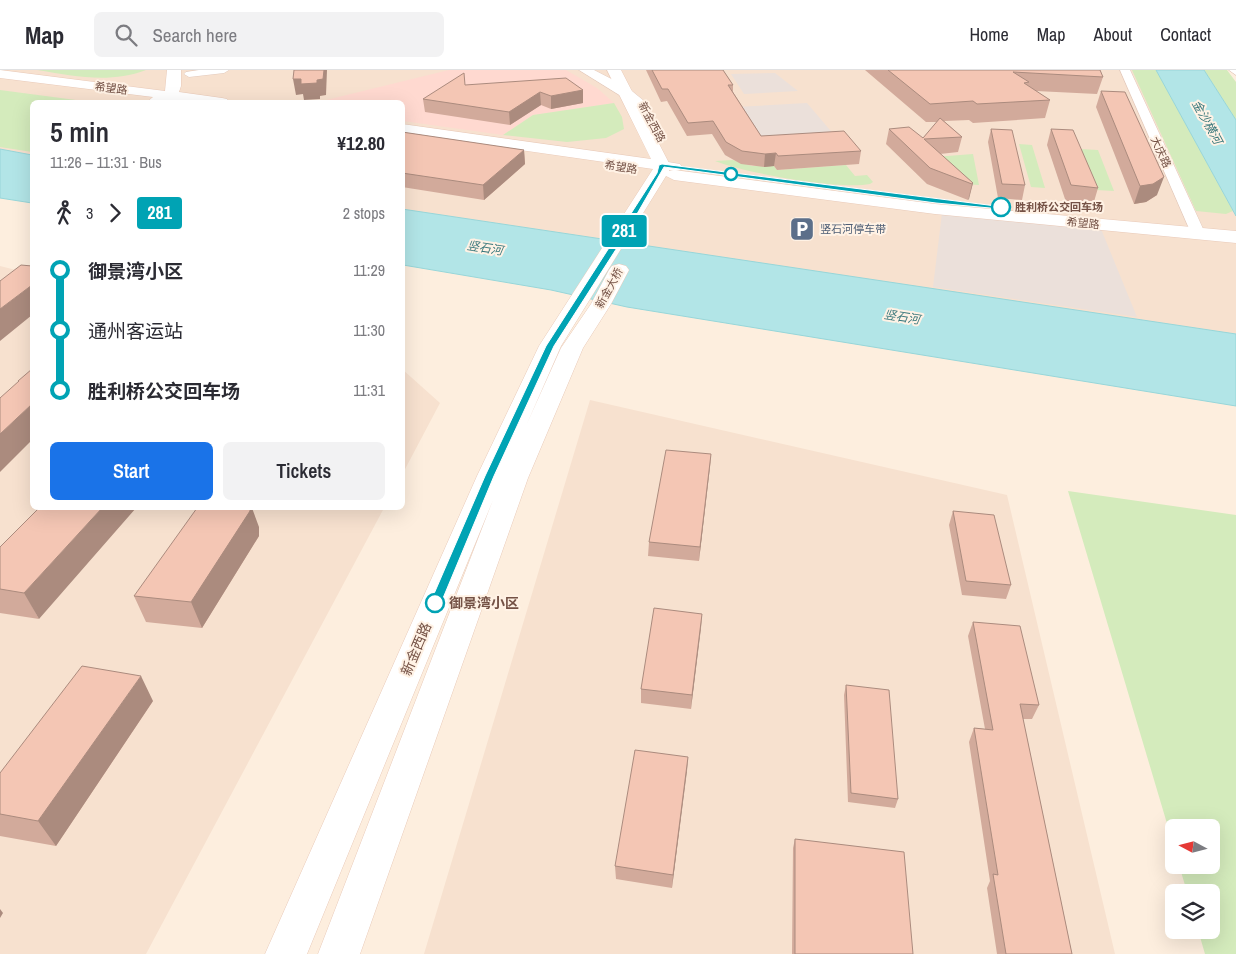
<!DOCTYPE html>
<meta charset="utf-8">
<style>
body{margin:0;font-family:"Archivo Narrow","Noto Sans SC",sans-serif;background:#f2f2f3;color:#2b2b33;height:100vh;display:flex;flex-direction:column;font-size:19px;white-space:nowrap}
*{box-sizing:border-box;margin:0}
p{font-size:16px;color:#7c7c81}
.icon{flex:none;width:28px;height:28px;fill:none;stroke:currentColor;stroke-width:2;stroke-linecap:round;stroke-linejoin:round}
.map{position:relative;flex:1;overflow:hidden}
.panel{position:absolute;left:30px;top:30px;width:375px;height:410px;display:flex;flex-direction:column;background:#fff;border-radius:8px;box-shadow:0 5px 20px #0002}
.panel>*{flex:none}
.badge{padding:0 10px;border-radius:4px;font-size:18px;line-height:32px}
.needle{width:32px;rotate:277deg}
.buttons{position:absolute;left:1165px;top:749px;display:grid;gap:10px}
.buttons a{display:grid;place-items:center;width:55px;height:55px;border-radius:8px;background:#fff;box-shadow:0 5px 20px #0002;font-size:25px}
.map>.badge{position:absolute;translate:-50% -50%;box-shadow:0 0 0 2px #fff}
.legs{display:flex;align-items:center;gap:8px;height:55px;padding:0 20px;font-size:16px}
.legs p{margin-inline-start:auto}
.headline{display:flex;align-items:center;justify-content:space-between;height:85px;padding:0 20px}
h1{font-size:28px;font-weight:600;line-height:38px}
.button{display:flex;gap:10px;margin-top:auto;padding:10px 20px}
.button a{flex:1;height:58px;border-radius:8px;background:#1a73e8;color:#fff;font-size:20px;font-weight:600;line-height:58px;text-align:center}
.button a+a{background:#f2f2f3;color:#2b2b33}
ul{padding:0 20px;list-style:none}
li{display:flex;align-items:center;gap:18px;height:60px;font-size:19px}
li i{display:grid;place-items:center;width:8px;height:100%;margin:0 6px;background:currentColor}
li i::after{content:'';width:12px;height:12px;margin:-6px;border:4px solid;border-radius:50%;background:#fff}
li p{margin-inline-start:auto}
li:first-child i{background:linear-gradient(#0000 50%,currentColor 0)}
li:last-child i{background:linear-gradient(currentColor 50%,#0000 0)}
header{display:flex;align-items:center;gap:30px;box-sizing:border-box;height:70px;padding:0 25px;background:#fff;border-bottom:1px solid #e1e1e2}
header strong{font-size:24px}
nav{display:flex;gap:28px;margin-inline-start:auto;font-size:18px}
.search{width:350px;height:45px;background:#f2f2f3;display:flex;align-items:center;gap:12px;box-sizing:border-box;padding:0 18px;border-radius:8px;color:#7c7c81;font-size:19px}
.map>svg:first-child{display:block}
</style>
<header>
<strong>Map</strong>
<div class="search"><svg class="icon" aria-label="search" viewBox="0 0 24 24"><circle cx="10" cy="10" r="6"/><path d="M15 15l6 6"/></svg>Search here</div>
<nav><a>Home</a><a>Map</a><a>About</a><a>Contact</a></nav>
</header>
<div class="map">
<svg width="1236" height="884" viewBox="0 0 1236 884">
<rect width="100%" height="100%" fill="#fdeede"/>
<path fill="#f7e1cf" d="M0 0H1188L1236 78V289L403 160 402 32H32V103L0 98Z
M0 196 32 204V438H384L146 884H0Z
M402 299 440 333 403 403H402Z
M590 330 1007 425 1115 884H424Z"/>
<path fill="#ffd9d0" d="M449 0H566L597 18 614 33 533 45 503 65 403 51 402 32H318Z"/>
<path fill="#ebe0da" d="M775 3 798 21 744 24 731 4Z
M807 33 841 73 763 78 736 37Z
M942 143 1101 159 1137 247 933 217Z"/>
<path fill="#d4ebbc" d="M37 0H146C109 14 74 6 37 0Z
M1132 0H1156L1233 141 1226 144 1196 141Z
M1204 0H1227L1236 12V50Z
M0 20 91 32H32V82L0 77Z
M614 33 622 47 624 59 606 68 567 72 503 65 533 45Z
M1019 74 1032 75 1045 118 1031 117Z
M1080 79 1098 80 1114 121 1096 120Z
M973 84 979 115 962 114 934 87Z
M733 90 752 96H774L777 100 846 95 855 106 867 105 873 112 870 114C839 120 745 103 715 91Z
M1068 421 1236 445V884H1205L1198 860H1211V822H1187L1179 795H1211V758H1174V777Z"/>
<path fill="#b2e5e7" stroke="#97d6d9" d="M1156 0H1204L1236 50V146Z
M0 79 32 85V133L0 128Z
M402 139 1236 264V336L627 237 551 220 403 195Z"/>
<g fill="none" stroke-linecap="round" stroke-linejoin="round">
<defs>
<path id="minor" d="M199 0H229L224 3 189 7 184 4 186 2Z
M1120 0H1130L1205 163 1203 166 1198 167 1191 163Z
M1229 0H1236V5Z"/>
<path id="tertiary" d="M579 0H594L627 17 649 35 642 39Z
M662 91 680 94 682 97 680 100 675 101 657 98 655 95 657 92Z"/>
<path id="secondary" d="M0 0 165 21 167 0H181V16L179 22 222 28 227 29 229 32C211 34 192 31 174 30 168 30 156 32 147 32L153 27 0 8Z
M607 0H621L670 95 669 101 674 100 935 134 1236 161V173L935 144 674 110 666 106 561 276 526 356 561 278 591 234 609 200 612 196 619 194 626 196 629 200 611 234 583 278 528 408 360 884H318L493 430 307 884H265L477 406 539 276 653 99 402 63V54L651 89Z"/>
</defs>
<use href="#minor" stroke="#e3cabd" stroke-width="1"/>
<use href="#tertiary" stroke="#e3cabd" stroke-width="1"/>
<use href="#secondary" stroke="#e9cab9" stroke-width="1"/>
<use href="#minor" fill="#fff" fill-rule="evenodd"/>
<use href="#tertiary" fill="#fff" fill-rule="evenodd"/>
<use href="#secondary" fill="#fff" fill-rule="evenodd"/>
</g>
<path fill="#d2aa9b" d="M646 0H723L733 15V22L761 66 861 81 859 94 777 100 774 96 764 97 741 94 725 85 712 64 687 66 667 31 661 32Z
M865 0H1100L1103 7 1097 24 1036 21 1050 30 1045 48 973 53 969 50 944 51 962 67 958 82 940 84 973 113 968 130 927 114 886 74 889 59 923 68 937 52H926Z
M465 15 583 20V33L551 39 541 35 510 55 425 42 423 29Z
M1101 21 1157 125 1146 132 1134 134 1096 37Z
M991 59 1025 115 1022 130 998 128 988 72Z
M1051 59 1098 118 1093 135 1066 132 1047 75Z
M402 62 524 80 525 94 484 130 402 117Z
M711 384 699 491 648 486 649 472Z
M953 441 1011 515 1006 529 962 525 949 455Z
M259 457V466L202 558 146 552 134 526Z
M0 477 39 549 0 543Z
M702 544 691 639 641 633V619Z
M973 552 1039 635 1032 649H1023L1072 884H997L987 818 990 811 969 672 974 658 985 659 968 566Z
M846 615 898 729 895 738 848 732 844 625Z
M153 631 56 776 0 766V703Z
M688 687 672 818 616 809 615 796Z
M795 769 913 884H792L793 778Z"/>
<path fill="#ab8b7e" d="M324 0H327L326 25 320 26V29L304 30 303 24 296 25 293 9H301L317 10Z
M583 20V33L551 39V26Z
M540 22 541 35 510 55 509 42Z
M524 80 525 94 484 130 483 115Z
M776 83 774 96 764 97 765 84Z
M1164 107 1157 125 1146 132 1134 134 1140 116Z
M973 113 969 129 968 130 972 114Z
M32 215V245L0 271V239Z
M32 334V370L0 402V364Z
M711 384 710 397 699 491 700 477Z
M102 438H136L39 549 24 523Z
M250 438H252L259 457V466L202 558 191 532Z
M702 544 701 558 691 639 692 625Z
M141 606 153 631 56 776 38 751Z
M688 687 687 701 672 818 673 805Z
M0 839 3 843 0 848Z"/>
<path fill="#f4c6b4" stroke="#ab8b7e" d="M294 0H324L323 9 317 10V13L301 14V9H293Z
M652 0H723L733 15H728L761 66 844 61 861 81 778 86 776 83 765 84 742 81 726 72 713 51 688 53 668 19H662Z
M888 0H1100L1103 7 1013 2 1029 12 1024 13 1050 30 977 34 973 31 930 34Z
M464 3 465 15 566 8 583 20 551 26 540 22 509 42 423 29Z
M1101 21 1125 22 1164 107 1153 114 1140 116Z
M940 48 962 67 924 69 973 113 972 114 930 98 889 59 909 57 923 68Z
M991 59 1012 60 1025 115 1002 114Z
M1051 59 1073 60 1098 118 1071 115Z
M402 62 524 80 483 115 402 103Z
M21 195 32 196V215L0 239V211Z
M32 299V334L0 364V328L19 311H18Z
M666 380 711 384 700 477 649 472Z
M39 438H102L24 523 0 519V477Z
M197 438H250V441L191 532 134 526Z
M953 441 994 445 1011 515 966 511Z
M654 538 702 544 692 625 641 619Z
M973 552 1020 556 1039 635 1020 634 1072 884H1006L993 804 998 805 974 658 993 660Z
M82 596 141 606 38 751 0 744V703Z
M846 615 889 620 898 729 851 723Z
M635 680 688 687 673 805 615 796Z
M795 769 904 782 913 884H795Z"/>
<path fill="#00a3b4" stroke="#fff" d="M662 94 1004 137 1001 139 936 133 664 97 622 170 554 276 494 406 441 533 435 537 432 536 430 533 485 406 546 276 657 103 659 95Z"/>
<defs>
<symbol id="parking-square" viewBox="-11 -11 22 22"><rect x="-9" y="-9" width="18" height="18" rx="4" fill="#5c6f8a" stroke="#fff2e5"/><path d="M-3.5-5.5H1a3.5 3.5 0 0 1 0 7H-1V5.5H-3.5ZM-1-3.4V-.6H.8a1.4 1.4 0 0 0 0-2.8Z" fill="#fff"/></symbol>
</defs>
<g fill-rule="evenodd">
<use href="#parking-square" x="788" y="145" width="28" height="28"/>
</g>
<g fill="#fff" stroke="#00a3b4" stroke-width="2.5">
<circle cx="731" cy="104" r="6"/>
<circle cx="1001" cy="137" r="9"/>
<circle cx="435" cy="533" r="9"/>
</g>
<g text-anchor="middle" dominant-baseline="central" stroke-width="4" stroke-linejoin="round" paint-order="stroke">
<g font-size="11" fill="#745145" stroke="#fff2e5">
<text transform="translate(111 18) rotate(7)">希望路</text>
<text transform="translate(652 52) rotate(62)">新金西路</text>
<text transform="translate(1161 82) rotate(65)">大庆路</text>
<text transform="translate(621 97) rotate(9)">希望路</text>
<text transform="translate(1083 153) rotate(5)">希望路</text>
<text transform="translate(609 218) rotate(-61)">新金大桥</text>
</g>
<g font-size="11" font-weight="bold" fill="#745145" stroke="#fff2e5" text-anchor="start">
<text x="1015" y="137">胜利桥公交回车场</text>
</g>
<g font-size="11" fill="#4e5e75" stroke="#fff2e5" text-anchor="start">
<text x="820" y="159">竖石河停车带</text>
</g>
<g font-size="12" font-style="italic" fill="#39777b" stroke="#fff2e5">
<text transform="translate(1207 52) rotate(61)">金沙横河</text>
<text transform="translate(485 178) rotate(9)">竖石河</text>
<text transform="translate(902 247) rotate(9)">竖石河</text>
</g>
<g font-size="14" font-weight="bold" fill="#745145" stroke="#fff2e5" text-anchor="start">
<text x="449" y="533">御景湾小区</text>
</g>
<g font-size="14" fill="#745145" stroke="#fff2e5">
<text transform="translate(416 579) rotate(-67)">新金西路</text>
</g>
</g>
</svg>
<div class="buttons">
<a><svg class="needle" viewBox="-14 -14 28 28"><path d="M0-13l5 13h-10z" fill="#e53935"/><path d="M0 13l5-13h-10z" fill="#7c7c81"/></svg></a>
<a><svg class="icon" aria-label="layers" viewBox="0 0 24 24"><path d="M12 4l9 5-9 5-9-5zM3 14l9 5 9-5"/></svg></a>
</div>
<b class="badge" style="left:624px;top:161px;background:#00a3b4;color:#fff">281</b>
<section class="panel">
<div class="headline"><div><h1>5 min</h1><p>11:26 – 11:31 · Bus</p></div><b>¥12.80</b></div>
<div class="legs"><svg class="icon" aria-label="walk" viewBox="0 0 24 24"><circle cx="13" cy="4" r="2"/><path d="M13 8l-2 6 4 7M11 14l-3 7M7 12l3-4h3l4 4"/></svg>3<svg class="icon" aria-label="forward" viewBox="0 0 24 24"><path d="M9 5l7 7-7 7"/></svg><b class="badge" style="background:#00a3b4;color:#fff">281</b><p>2 stops</p></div>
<ul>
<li><i style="color:#00a3b4"></i><b>御景湾小区</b><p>11:29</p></li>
<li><i style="color:#00a3b4"></i><span>通州客运站</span><p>11:30</p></li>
<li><i style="color:#00a3b4"></i><b>胜利桥公交回车场</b><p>11:31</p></li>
</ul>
<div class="button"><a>Start</a><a>Tickets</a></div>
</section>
</div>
